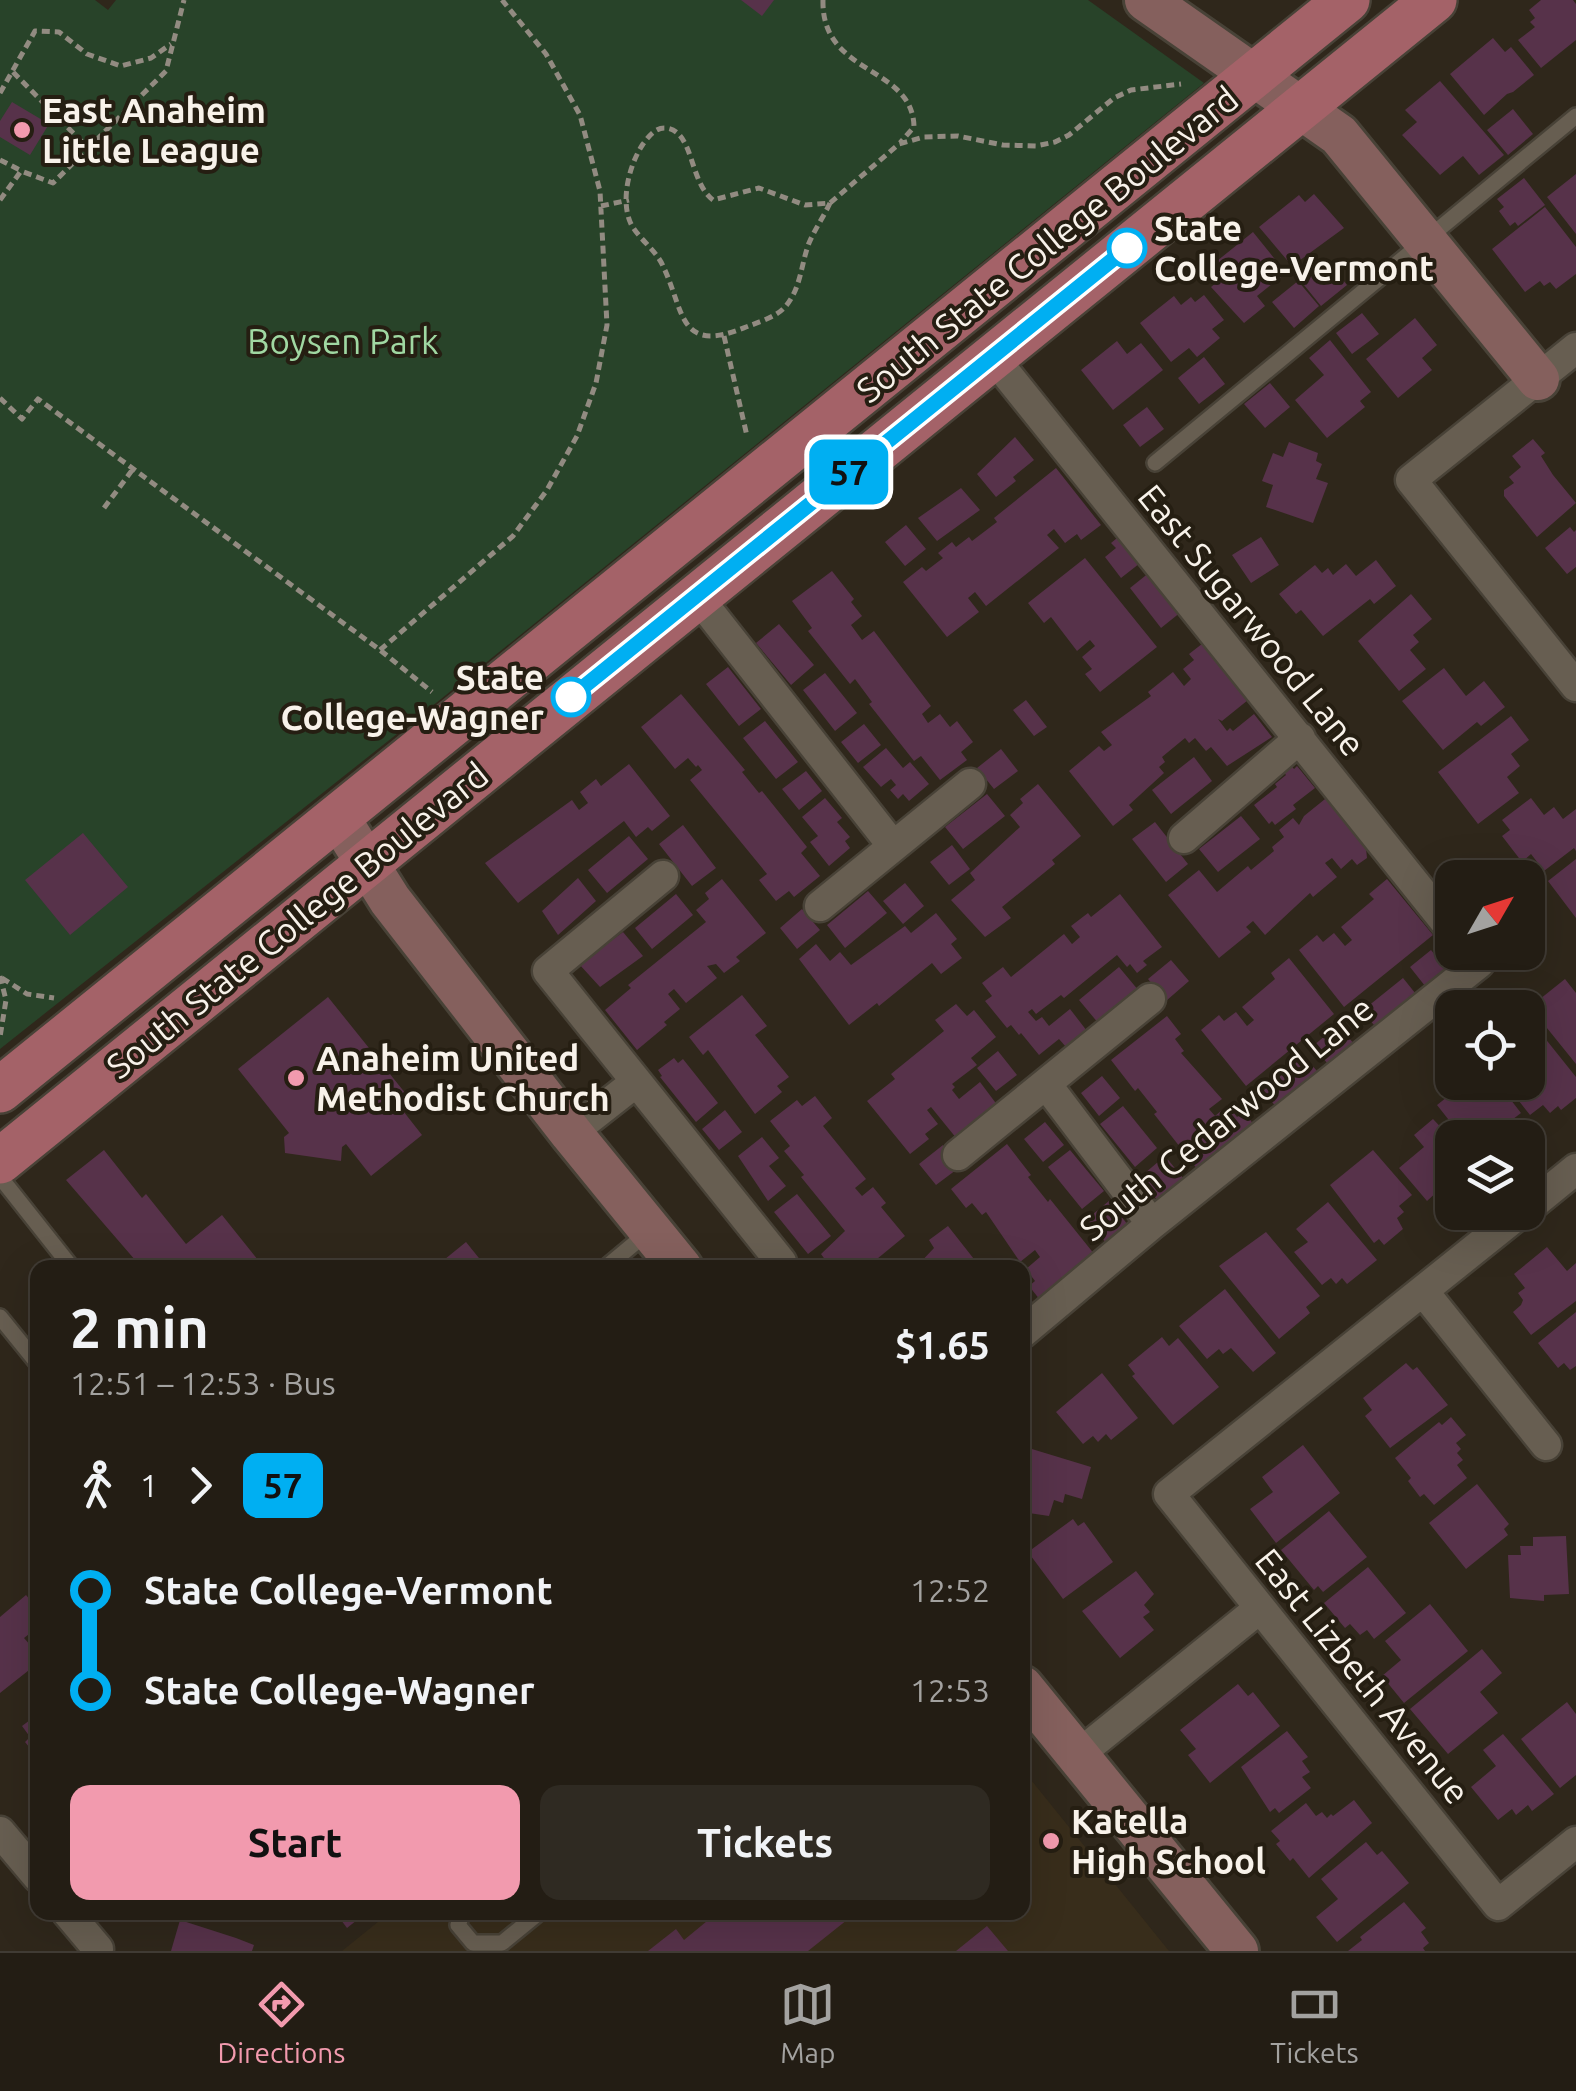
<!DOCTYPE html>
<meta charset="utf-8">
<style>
body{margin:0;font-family:Ubuntu,sans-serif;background:#2f2a22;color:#f1f3f6;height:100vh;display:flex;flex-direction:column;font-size:38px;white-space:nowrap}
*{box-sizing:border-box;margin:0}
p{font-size:32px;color:#a3a2a0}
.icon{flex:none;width:55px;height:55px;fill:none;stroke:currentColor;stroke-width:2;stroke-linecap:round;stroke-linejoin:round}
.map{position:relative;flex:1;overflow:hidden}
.panel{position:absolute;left:30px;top:1260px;width:1000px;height:660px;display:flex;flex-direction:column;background:#231d14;border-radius:20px;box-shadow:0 10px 40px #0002,0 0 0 2px #403b34}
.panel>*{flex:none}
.badge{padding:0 20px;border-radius:15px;font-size:35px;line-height:65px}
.needle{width:65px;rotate:51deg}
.fabs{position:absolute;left:1435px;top:860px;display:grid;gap:20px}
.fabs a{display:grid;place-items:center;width:110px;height:110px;border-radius:20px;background:#231d14;box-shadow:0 10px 40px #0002,0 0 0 2px #403b34;font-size:50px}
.map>.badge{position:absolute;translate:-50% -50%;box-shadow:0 0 0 5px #fff}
.legs{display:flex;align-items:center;gap:15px;height:110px;padding:0 40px;font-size:32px}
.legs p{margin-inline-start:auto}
.headline{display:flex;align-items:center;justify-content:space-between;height:170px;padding:0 40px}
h1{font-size:55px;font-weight:600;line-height:75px}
.action{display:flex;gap:20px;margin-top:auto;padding:20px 40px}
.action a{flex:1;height:115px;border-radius:20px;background:#f29aae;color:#111;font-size:40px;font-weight:600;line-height:115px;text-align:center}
.action a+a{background:#2f2a22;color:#f1f3f6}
ul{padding:0 40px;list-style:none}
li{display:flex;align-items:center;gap:35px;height:100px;font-size:38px}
li i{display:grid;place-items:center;width:15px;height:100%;margin:0 12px;background:currentColor}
li i::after{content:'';width:25px;height:25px;margin:-12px;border:8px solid;border-radius:50%;background:#231d14}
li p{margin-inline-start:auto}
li:first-child i{background:linear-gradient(#0000 50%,currentColor 0)}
li:last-child i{background:linear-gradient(currentColor 50%,#0000 0)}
.menu{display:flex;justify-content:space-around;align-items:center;height:140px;border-top:2px solid #403b34;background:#231d14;font-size:28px;color:#a3a2a0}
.menu a{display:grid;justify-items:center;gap:5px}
.menu .on{color:#f29aae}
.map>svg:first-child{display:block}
</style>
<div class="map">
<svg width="1576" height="1951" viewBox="0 0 1576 1951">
<rect width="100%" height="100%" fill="#2f271b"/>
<path fill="#382d1b" d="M1023 1770 1169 1951H342L389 1913 1022 1912Z"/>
<path fill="#284329" d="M0 0H95L108 10 116 0H1088L1204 83 441 699 0 1049Z"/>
<path fill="#57324a" d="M741 0H774L762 16Z
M1541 0H1573L1576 4V40L1541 68 1518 40 1535 27 1530 22 1535 18 1529 10Z
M1493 38 1505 52 1511 47 1534 75 1513 92 1507 94 1484 115 1450 74Z
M1440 81 1504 155 1479 175 1463 156 1440 175 1402 135 1417 122 1405 110Z
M12 102 49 124 30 155 0 137V121Z
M1513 109 1533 134 1508 155 1487 130Z
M1576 174V234L1547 197Z
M1524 178 1545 205 1518 226 1515 222 1510 226 1499 211 1504 207 1497 199Z
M1314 194 1344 228 1292 266 1259 227 1299 195 1305 202Z
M1545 207 1576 247V274L1556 289 1550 282 1544 286 1540 281 1525 292 1492 249Z
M1253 232 1286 273 1257 296 1265 306 1244 323 1211 287 1227 274 1217 261Z
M1326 259 1347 285 1321 306 1300 280Z
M1298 281 1319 306 1294 328 1272 302Z
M1204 295 1224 320 1212 329 1220 338 1197 357 1189 348 1171 362 1140 323 1174 296 1181 305 1191 297 1195 302Z
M1362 313 1379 334 1352 354 1336 333Z
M1415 318 1437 345 1422 358 1432 370 1398 398 1366 359Z
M1330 340 1371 392 1360 401 1365 407 1327 438 1295 400 1324 375 1309 358Z
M1117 341 1127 354 1141 343 1163 370 1113 410 1081 370Z
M1204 357 1225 384 1199 404 1178 378Z
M1270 383 1290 407 1265 428 1244 404Z
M1147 407 1164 429 1140 447 1123 425Z
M1015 437 1034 460 1013 477 1016 481 996 497 977 474Z
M1533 439 1545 453 1541 456 1553 475 1576 503 1537 537 1504 496V490L1514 483 1509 477 1521 467 1512 456Z
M1289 442 1318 453 1316 461 1322 464 1316 479 1328 483 1313 523 1266 507 1273 485 1262 481 1273 453 1283 457Z
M1056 468 1101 525 1081 540 1077 534 1065 543 1054 529 1047 535 1059 548 986 606 975 592 968 598 979 612 947 637 903 582 922 567 926 571 943 558 938 553 952 542 956 547 969 537 972 541 997 522 994 518Z
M961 488 980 510 937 541 918 518Z
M906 525 926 549 905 566 885 542Z
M1570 527 1574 532 1576 530V567L1567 574 1545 548Z
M1122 534 1144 560 1121 578 1105 557 1116 548 1111 543Z
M1261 537 1279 565 1251 583 1232 555Z
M1085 558 1157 647 1100 692 1085 674 1092 669 1082 657 1095 646 1090 640 1077 651 1051 617 1044 623 1028 603Z
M1376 560 1396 586 1374 604 1370 599 1323 636 1301 610 1296 614 1279 594 1315 565 1322 573 1328 568 1333 575 1346 564 1356 576Z
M832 571 854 599 851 602 862 616 851 625 862 640 874 631 931 706 922 714 928 723 940 714 950 727 957 721 973 742 961 752 967 760 940 780 921 756 914 761 869 704 872 702 855 679 850 684 808 631 812 628 792 601Z
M1150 572 1181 612 1161 628 1130 588Z
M1411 594 1432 619 1413 635 1419 642 1410 650 1426 669 1399 691 1358 641Z
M779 624 814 665 791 685 756 643Z
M1207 640 1253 696 1222 721 1218 719 1227 731 1230 728 1233 731 1254 714 1272 737 1227 766 1211 747 1206 751 1195 738 1189 743 1185 738 1162 757 1165 762 1159 767 1164 773 1129 805 1133 810 1113 826 1069 771 1099 746 1104 751 1112 745 1101 732 1151 696 1148 692 1173 672 1184 686 1191 679 1183 669 1194 660 1189 654Z
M728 667 761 709 739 726 706 684Z
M1444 668 1466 696 1484 681 1505 707 1481 726 1477 722 1443 750 1402 701Z
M825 673 857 713 835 731 803 690Z
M681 694 745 770 742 772 759 793 762 791 807 847 801 853 820 876 794 897 789 891 776 901 759 880 767 874 690 780 702 770 698 765 696 767 688 758 675 769 641 727Z
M1026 700 1047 727 1034 736 1013 710Z
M1511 716 1529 740 1511 754 1520 766 1507 777 1519 793 1478 824 1438 772Z
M765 721 798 762 776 779 743 738Z
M864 724 881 745 858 763 841 742Z
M886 748 903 768 910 762 929 784 909 801 903 794 898 799 890 790 896 785 891 779 881 787 863 767Z
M1001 749 1018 771 994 789 977 768Z
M1194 757 1212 781 1171 814 1152 790Z
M1289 763 1294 769 1297 766 1315 788 1293 805 1296 809 1275 825 1272 821 1269 824 1254 805 1277 787 1275 784 1286 775 1281 769Z
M629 764 670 816 652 831 648 827 636 837 624 821 518 903 485 863 572 800 579 810 588 803 580 792 596 779 601 786Z
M806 771 822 791 799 810 782 789Z
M1038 784 1081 836 1052 860 1055 864 1002 907 1011 918 985 937 951 900 975 880 970 873 1020 827 1010 815 1023 803 1020 799Z
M987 794 1005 816 963 849 945 827Z
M1330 795 1365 839 1367 858 1357 865 1352 859 1341 869 1332 858 1325 863 1337 877 1313 897 1310 893 1265 935 1253 921 1246 927 1251 932 1219 958 1168 895 1199 870 1217 892 1248 866 1251 870 1274 851 1272 847 1284 837 1279 830 1293 818 1299 825 1304 816Z
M825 798 842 818 837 822 850 837 845 841 850 848 829 866 810 842 818 836 802 817Z
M1531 798 1544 815 1554 807 1563 819 1576 809V851L1574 848 1544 871 1531 854 1522 862 1502 836 1510 830 1502 820Z
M1241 816 1260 839 1218 872 1199 849Z
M1155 822 1188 864 1166 882 1132 839Z
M683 825 716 868 692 886 659 844Z
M83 833 128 887 70 935 25 880Z
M629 836 648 859 607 893 588 870Z
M952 845 970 869 949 885 930 862Z
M1576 859V918L1548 881Z
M578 878 596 901 558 935 542 911Z
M722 879 766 933 736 957 740 961 724 973 716 964 707 966 717 978 686 1003 674 989 668 994 680 1009 664 1022 667 1025 637 1050 605 1010 631 988 628 985 706 922 696 910 709 899 705 893Z
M1387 879 1433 935 1344 1007 1299 950 1317 935 1323 942 1334 933 1345 946 1352 940 1341 927 1374 899 1369 894Z
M905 883 924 906 903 924 883 901Z
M868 891 887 913 845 948 827 925Z
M676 894 693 915 652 949 635 928Z
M1120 894 1162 947 1143 961 1147 965 1137 973 1130 964 1127 967 1117 955 1064 998 1061 995 1036 1014 1032 1009 1028 1012 1036 1021 1042 1017 1049 1026 1070 1009 1087 1031 1066 1047 1059 1039 1039 1055 1021 1033 1019 1035 1011 1025 1007 1028 985 1001 992 996 982 983 1003 967 1011 977 1064 934 1072 944 1080 937 1071 926 1088 913 1091 917Z
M802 909 820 930 797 949 780 928Z
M936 913 957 939 951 944 962 958 941 974 932 963 879 1006 877 1003 849 1025 799 959 816 944 830 961 840 952 851 965 905 926 911 933Z
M623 932 643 956 600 987 579 964Z
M1431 950 1450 973 1429 991 1410 967Z
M1289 958 1334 1014 1246 1086 1201 1030 1219 1015 1224 1021 1236 1012 1247 1026 1254 1020 1242 1007 1275 979 1271 973Z
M1171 960 1189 981 1166 1001 1148 979Z
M1119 967 1139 991 1099 1024 1079 1000Z
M1403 978 1420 999 1380 1032 1362 1011Z
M1565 979 1576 993V1064L1530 1007Z
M742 995 767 1026 755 1035 789 1077 777 1086 782 1092 755 1114 708 1050 703 1055 689 1037Z
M328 997 410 1099 400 1107 422 1135 371 1176 346 1144 342 1147 341 1161 285 1153 284 1137 289 1133 238 1069Z
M956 1004 967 1016 974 1010 996 1037 971 1058 977 1065 952 1084 955 1087 952 1090 959 1099 980 1082 998 1106 957 1139 931 1107 927 1110 938 1124 925 1134 929 1139 910 1154 867 1101 895 1079 891 1074 944 1031 935 1020Z
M1167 1016 1181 1034 1175 1039 1184 1051 1181 1053 1222 1099 1209 1109 1215 1116 1228 1105 1237 1117 1244 1112 1258 1130 1202 1175 1154 1114 1157 1112 1138 1088 1135 1091 1111 1060Z
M1333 1029 1342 1041 1348 1037 1356 1046 1332 1069 1313 1046Z
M1540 1032 1576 1077V1098L1561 1110 1558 1106 1550 1113 1543 1105 1530 1115 1504 1082H1528V1063L1534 1058 1528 1049V1042Z
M998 1051 1017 1075 996 1091 977 1068Z
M1304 1056 1323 1078 1281 1113 1263 1091Z
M674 1058 678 1063 683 1059 718 1103 696 1122 660 1077 662 1076 658 1070Z
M1102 1076 1120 1098 1099 1116 1081 1093Z
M1466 1082H1497L1521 1113 1500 1129 1507 1138H1463L1437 1105Z
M815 1096 832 1118 823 1126 866 1179 855 1188 862 1196 873 1187 886 1203 881 1207 905 1236 866 1268H831L821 1254 845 1231 801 1177 804 1175 784 1151 790 1146 770 1121 797 1100 802 1106Z
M1123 1106 1157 1148 1135 1167 1100 1124Z
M725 1110 742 1132 719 1150 702 1129Z
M1433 1119 1452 1139V1189L1444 1196 1439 1190 1427 1201 1399 1168 1424 1147 1414 1135Z
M1045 1122 1064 1145 1043 1162 1024 1139Z
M762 1137 779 1158 769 1166 786 1186 768 1201 738 1156Z
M1007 1144 1031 1175 1028 1177 1048 1202 1050 1199 1099 1260 1044 1305 1029 1286 1035 1281 1026 1269 1040 1257 1035 1250 1020 1262 986 1212 982 1215 972 1203 966 1208 951 1189Z
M943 1145 960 1167 936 1185 919 1164Z
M104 1150 142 1198 146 1194 186 1244 222 1215 262 1265 258 1268H142L66 1180Z
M1070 1150 1104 1191 1082 1209 1048 1167Z
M1373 1150 1412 1195 1399 1206 1404 1212 1397 1218 1403 1229 1384 1245 1379 1239 1374 1243 1330 1185Z
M1165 1156 1183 1178 1157 1200 1143 1182 1149 1178 1145 1173Z
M797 1194 831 1236 808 1254 774 1212Z
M1109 1201 1128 1225 1106 1243 1087 1219Z
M1328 1202 1377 1260 1347 1284 1342 1278 1336 1284 1331 1278 1322 1285 1294 1252 1308 1242 1296 1229Z
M948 1226 981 1268H915L934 1248 929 1240Z
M1266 1232 1320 1296 1306 1307 1310 1313 1279 1339 1219 1266Z
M466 1242 487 1268H434Z
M1547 1247 1567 1271 1576 1263V1301L1531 1335 1513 1312 1521 1305 1523 1300 1518 1293 1525 1288 1514 1274Z
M1225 1289 1276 1353 1253 1372 1231 1348 1223 1354 1219 1349 1207 1359 1179 1326Z
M1576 1312V1366L1570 1370 1564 1363 1558 1368 1538 1343Z
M1162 1337 1169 1346 1178 1338 1219 1387 1173 1425 1132 1376 1135 1374 1128 1365Z
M1406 1363 1413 1370 1417 1367 1448 1405 1390 1448 1365 1416 1372 1410 1363 1398Z
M1102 1373 1138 1418 1111 1440 1106 1434 1098 1442 1093 1436 1083 1444 1056 1412Z
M1451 1417 1466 1435 1456 1443 1461 1449 1457 1453 1463 1460 1457 1465 1467 1478 1434 1505 1424 1494 1420 1497 1408 1481 1411 1478 1395 1458 1439 1422 1442 1425Z
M1303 1445 1340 1493 1276 1543 1250 1509 1273 1492 1262 1477Z
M1022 1446 1091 1467 1082 1499 1065 1494 1063 1503 1054 1500 1049 1516 1022 1512Z
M1477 1484 1509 1524 1504 1529 1508 1535 1466 1569 1429 1523Z
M1329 1511 1367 1557 1323 1592 1318 1586 1314 1590 1281 1550Z
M1073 1519 1078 1526 1084 1522 1113 1562 1063 1599 1028 1552Z
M1566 1536 1569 1594 1544 1595V1601L1510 1598 1508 1555H1521L1520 1546H1533V1537Z
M1368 1567 1406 1613 1374 1639 1367 1630 1360 1635 1350 1624 1345 1628 1324 1603Z
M1136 1571 1154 1594 1144 1605 1150 1612 1143 1617 1154 1630 1120 1658 1082 1611Z
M26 1595 38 1609V1627L24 1638 38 1654V1663L0 1693V1617Z
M1430 1604 1468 1651 1404 1703 1382 1676 1401 1660 1385 1641Z
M1482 1649 1502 1673 1480 1692 1498 1713 1448 1754 1410 1709Z
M1238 1684 1248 1696 1253 1692 1280 1726 1210 1783 1188 1755 1196 1749 1180 1730Z
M1567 1702 1576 1714V1775L1560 1788 1521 1739Z
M38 1714V1758L25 1742 30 1737 22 1726Z
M1287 1731 1308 1757 1302 1761 1310 1772 1302 1777 1311 1788 1279 1813 1275 1808 1270 1812 1241 1767Z
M1503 1734 1554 1794 1532 1811 1528 1805 1516 1815 1512 1809 1498 1820 1471 1787 1496 1766 1483 1750Z
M1354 1800 1372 1823 1309 1878 1293 1858 1290 1861 1276 1844 1280 1841 1271 1831 1306 1803 1316 1816 1322 1812 1327 1818 1331 1814 1333 1816Z
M1366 1842 1377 1855 1382 1851 1409 1883 1337 1942 1316 1917 1338 1899 1321 1879Z
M1404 1902 1426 1928 1421 1932 1429 1943 1423 1948 1425 1951H1348L1362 1940 1360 1937Z
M335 1912H367L347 1928Z
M718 1912H857L808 1951H648L676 1929 684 1940Z
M180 1920 236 1938 254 1945 252 1951H171Z
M987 1926 1008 1951H956Z"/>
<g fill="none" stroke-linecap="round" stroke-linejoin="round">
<defs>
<path id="lane" d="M1155 463 1576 116
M0 1177 72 1268
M605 1268 647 1233
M0 1317 38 1364
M463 1912 458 1925 473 1943H502L540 1912"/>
<path id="street" d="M1576 348 1411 480 1576 686
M993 357 1452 930
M696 595 893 846
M1184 838 1300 738
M663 876 548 971 781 1262 774 1268
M820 906 970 784
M1046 1084 1152 1224
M571 1133 636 1082
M958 1155 1150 999
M1528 1208 1576 1169
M1521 1212 1169 1494 1498 1905 1576 1842
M1423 1291 1546 1445
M1022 1333 1152 1224 1479 963 1471 952
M1078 1755 1260 1608
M0 1832 38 1877
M67 1912 98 1949"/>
<path id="secondary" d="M1146 0 1339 135 1538 379
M338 817 390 900 571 1133 681 1268
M1022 1687 1237 1951"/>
<path id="primary" d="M0 1090 1347 0
M0 1161 1434 0"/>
</defs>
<use href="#lane" stroke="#484237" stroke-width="20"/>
<use href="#street" stroke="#484237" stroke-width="35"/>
<use href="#secondary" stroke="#484237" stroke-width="48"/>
<use href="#primary" stroke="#484237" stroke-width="50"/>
<path stroke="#928b81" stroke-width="5" stroke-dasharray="8 5" stroke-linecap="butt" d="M823 0C821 76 913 65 914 127L900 143
M13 72 88 148
M0 93 35 31 59 32 87 54 121 66 151 58 171 44
M0 160 20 170
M0 200 21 171 53 183 166 71 184 0
M830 203C824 216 815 229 809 243 801 264 801 289 785 307 776 317 759 322 746 327 678 355 685 312 663 266 656 250 639 239 631 224 620 201 629 165 643 144 649 136 656 127 666 128 694 131 689 182 713 200L759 188 805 205 830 203 899 144 924 137 958 136 1003 145 1036 146 1055 142 1069 135 1114 98 1131 90 1181 84
M601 206 629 200
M724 336 747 436
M0 398 22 419 38 399 380 650 432 692
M104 508 133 469
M380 650 513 536 547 490 577 436 596 383 607 325 600 191 580 115 546 54 502 0
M0 976 6 1000 0 1037
M2 978 27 994 54 998"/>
<use href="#lane" stroke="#675e51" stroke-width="15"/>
<use href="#street" stroke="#675e51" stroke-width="30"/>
<use href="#secondary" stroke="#85605d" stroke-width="42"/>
<use href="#primary" stroke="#a46268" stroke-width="45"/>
</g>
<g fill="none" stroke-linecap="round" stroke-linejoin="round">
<defs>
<path id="line-1" d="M571 697 1127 248"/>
</defs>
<use href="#line-1" stroke="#fff" stroke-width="22"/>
<use href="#line-1" stroke="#00aff2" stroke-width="15"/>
</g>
<g fill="#f29aae" stroke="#251e12" stroke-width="4">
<circle cx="22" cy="130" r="10"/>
<circle cx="296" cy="1078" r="10"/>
<circle cx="1051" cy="1841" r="10"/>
</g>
<g fill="#fff" stroke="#00aff2" stroke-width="5">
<circle cx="1127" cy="248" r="18"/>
<circle cx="571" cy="697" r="18"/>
</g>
<g text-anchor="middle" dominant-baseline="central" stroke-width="8" stroke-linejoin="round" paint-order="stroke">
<g font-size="35" font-weight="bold" fill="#f8f2ea" stroke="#251e12" text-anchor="start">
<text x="42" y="110">East Anaheim<tspan x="42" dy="40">Little League</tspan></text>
<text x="316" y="1058">Anaheim United<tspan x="316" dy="40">Methodist Church</tspan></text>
<text x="1071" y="1821">Katella<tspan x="1071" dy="40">High School</tspan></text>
</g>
<g font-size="35" font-weight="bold" fill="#f8f2ea" stroke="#251e12" text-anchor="start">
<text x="1154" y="228">State<tspan x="1154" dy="40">College-Vermont</tspan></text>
<text x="544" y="677" text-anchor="end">State<tspan x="544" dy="40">College-Wagner</tspan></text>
</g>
<g font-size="35" fill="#f8f2ea" stroke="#251e12">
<text transform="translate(1047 244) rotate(-39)">South State College Boulevard</text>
<text transform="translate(1252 620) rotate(51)">East Sugarwood Lane</text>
<text transform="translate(297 920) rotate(-39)">South State College Boulevard</text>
<text transform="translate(1226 1118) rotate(-39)">South Cedarwood Lane</text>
<text transform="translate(1363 1676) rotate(51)">East Lizbeth Avenue</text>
</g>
<g font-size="35" fill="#a0d8a2" stroke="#251e12">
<text x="343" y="341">Boysen Park</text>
</g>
</g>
</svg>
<div class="fabs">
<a><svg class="needle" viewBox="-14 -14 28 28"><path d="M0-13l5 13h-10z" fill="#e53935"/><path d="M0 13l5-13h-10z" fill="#a3a2a0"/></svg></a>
<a><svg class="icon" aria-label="locate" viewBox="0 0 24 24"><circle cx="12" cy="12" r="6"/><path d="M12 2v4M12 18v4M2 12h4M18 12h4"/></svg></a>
<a><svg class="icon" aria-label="layers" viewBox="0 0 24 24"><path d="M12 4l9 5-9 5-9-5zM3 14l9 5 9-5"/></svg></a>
</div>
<b class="badge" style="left:849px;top:472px;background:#00aff2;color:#111">57</b>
<section class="panel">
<div class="headline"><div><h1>2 min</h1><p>12:51 – 12:53 · Bus</p></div><b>$1.65</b></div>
<div class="legs"><svg class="icon" aria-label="walk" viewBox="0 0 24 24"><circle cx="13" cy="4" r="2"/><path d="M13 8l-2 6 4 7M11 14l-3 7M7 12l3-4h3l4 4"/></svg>1<svg class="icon" aria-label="forward" viewBox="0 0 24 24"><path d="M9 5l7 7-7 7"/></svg><b class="badge" style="background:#00aff2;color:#111">57</b></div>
<ul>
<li><i style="color:#00aff2"></i><b>State College-Vermont</b><p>12:52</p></li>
<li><i style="color:#00aff2"></i><b>State College-Wagner</b><p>12:53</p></li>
</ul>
<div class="action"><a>Start</a><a>Tickets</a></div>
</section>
</div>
<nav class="menu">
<a class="on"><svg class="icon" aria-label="directions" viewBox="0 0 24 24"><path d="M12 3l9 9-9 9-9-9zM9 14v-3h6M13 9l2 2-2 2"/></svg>Directions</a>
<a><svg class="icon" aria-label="map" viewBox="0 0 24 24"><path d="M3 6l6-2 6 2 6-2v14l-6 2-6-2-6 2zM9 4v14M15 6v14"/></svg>Map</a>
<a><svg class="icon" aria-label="tickets" viewBox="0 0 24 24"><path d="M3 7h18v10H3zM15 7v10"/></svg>Tickets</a>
</nav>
